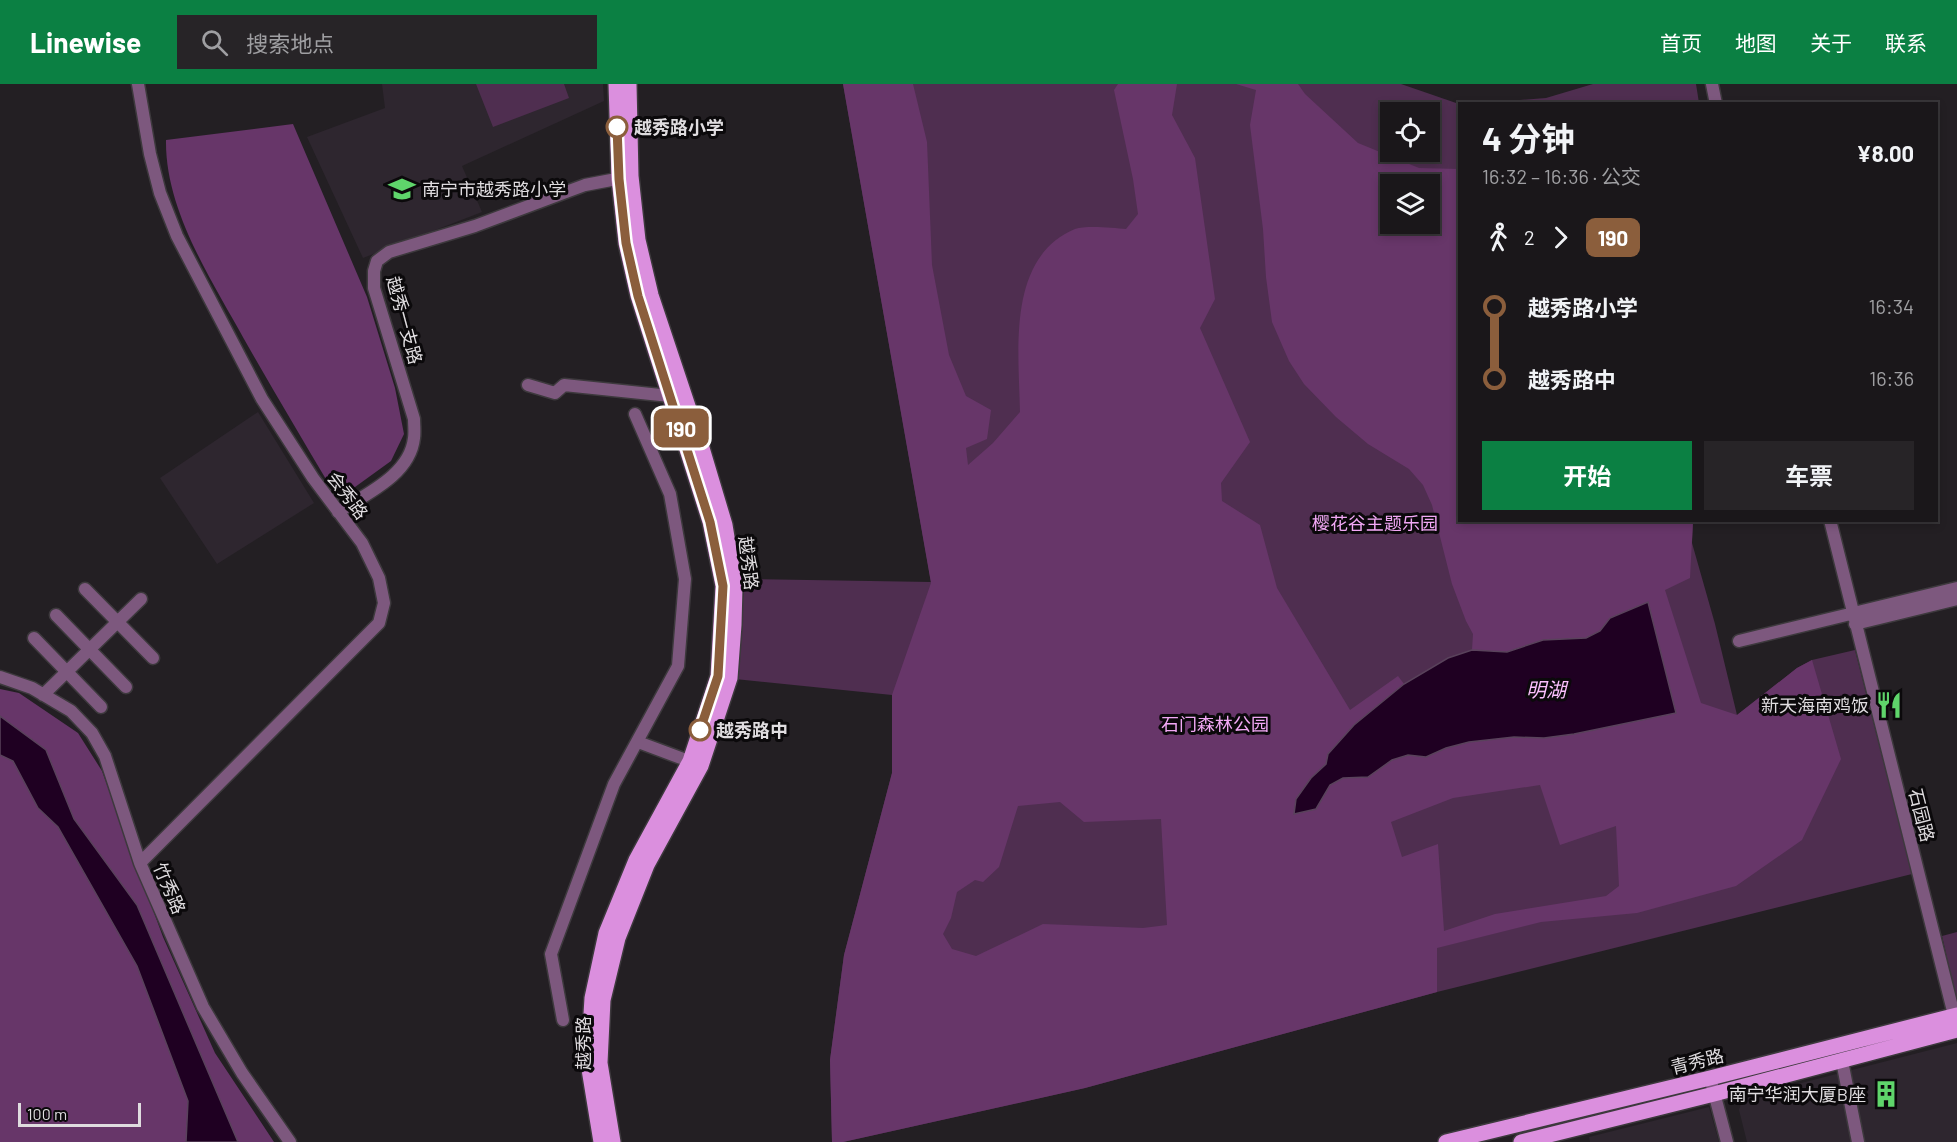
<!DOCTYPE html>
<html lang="zh">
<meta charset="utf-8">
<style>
body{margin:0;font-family:Barlow,"Noto Sans SC",sans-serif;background:#272427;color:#f1f3f6;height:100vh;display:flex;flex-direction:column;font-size:22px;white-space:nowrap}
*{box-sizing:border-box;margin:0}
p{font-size:20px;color:#9f9fa2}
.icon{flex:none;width:33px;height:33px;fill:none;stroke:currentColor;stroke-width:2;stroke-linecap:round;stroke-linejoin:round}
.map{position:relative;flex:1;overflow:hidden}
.details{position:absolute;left:1458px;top:18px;width:480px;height:420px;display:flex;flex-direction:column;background:#1a171a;border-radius:0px;box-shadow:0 3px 9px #0003,0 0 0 2px #383639}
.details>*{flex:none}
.badge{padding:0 12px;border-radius:9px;font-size:21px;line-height:39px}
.controls{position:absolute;left:1380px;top:18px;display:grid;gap:12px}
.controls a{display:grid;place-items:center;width:60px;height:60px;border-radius:0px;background:#1a171a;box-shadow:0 3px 9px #0003,0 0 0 2px #383639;font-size:30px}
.scale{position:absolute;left:18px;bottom:15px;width:123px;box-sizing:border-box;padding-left:6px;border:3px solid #dfdcdf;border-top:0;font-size:16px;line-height:21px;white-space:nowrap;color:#dfdcdf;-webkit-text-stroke:4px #0b090b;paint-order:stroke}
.map>.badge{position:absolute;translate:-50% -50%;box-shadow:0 0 0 3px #fff}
.legs{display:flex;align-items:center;gap:9px;height:66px;padding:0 24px;font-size:20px}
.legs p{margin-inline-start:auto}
.overview{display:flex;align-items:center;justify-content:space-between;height:102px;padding:0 24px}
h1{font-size:33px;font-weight:700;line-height:45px}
.cta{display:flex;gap:12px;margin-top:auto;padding:12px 24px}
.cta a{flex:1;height:69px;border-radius:0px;background:#0b8043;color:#fff;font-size:24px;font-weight:700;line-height:69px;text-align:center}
.cta a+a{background:#272427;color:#f1f3f6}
ul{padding:0 24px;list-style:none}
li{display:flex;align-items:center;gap:21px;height:72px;font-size:22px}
li i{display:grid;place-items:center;width:9px;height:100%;margin:0 8px;background:currentColor}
li i::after{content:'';width:15px;height:15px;margin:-8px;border:4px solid;border-radius:50%;background:#1a171a}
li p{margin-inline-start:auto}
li:first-child i{background:linear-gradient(#0000 50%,currentColor 0)}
li:last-child i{background:linear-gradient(currentColor 50%,#0000 0)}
header{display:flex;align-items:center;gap:36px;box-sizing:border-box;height:84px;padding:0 30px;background:#0b8043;color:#fff}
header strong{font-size:28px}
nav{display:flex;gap:33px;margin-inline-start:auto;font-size:21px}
.search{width:420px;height:54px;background:#272427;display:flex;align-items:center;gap:15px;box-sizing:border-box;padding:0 21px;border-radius:0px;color:#9f9fa2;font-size:22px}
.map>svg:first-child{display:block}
</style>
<header>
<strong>Linewise</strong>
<div class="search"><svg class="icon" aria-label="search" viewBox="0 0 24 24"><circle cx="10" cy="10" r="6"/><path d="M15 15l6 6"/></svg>搜索地点</div>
<nav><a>首页</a><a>地图</a><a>关于</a><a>联系</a></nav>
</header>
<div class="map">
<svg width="1957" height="1058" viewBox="0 0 1957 1058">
<rect width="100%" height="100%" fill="#231f23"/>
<path fill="#2e262f" d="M382 0H603L604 17 462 82 482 128 363 174 307 53 385 24Z
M258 328 314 419 217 480 160 394Z
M1957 959V1058H1747L1739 1026 1743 1014Z
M1709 1023 1719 1058H1590L1589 1053Z"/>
<path fill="#4f2e50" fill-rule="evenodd" d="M476 0H564L569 14 493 43Z
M843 0H1401L1459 20 1460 436 1693 437 1692 459 1715 540 1737 631 1797 584 1812 576 1855 566 1912 790 1437 908 1085 1004 843 1058H832L830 976 844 871 892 689V611L735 595 745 495 931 498ZM1390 28H1430V68H1390ZM1390 100H1430V140H1390Z
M1593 0H1696L1699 19H1482L1546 14Z
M1957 848V918L1942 852Z"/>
<path fill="#673669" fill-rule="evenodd" d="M843 0H913L927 58 932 181 949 271 966 312 991 326 987 355 966 364 968 381 993 359 1020 328C1019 268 1006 174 1075 145 1087 141 1113 144 1126 145L1138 130 1133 95 1114 6 1118 0H1177L1172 31 1195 74 1215 215 1200 244 1250 358 1221 399 1222 417 1260 441 1277 504 1350 626 1398 592 1404 600 1354 641 1328 670 1326 680 1311 694 1296 715 1294 730 1316 725 1330 701 1343 694 1368 693 1392 676 1408 671 1426 673 1446 664 1469 658 1514 653 1544 654 1574 650 1599 644 1610 534 1600 547 1586 554 1543 556 1507 568 1472 566 1473 550 1466 537 1452 500 1432 421 1423 401 1409 385 1368 360 1336 333 1304 300 1289 277 1272 238 1266 193 1263 145 1250 41 1256 6 1236 0H1298L1305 10 1358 59 1419 84 1459 85 1460 436 1693 437 1690 494 1665 506 1701 619 1737 631 1797 584 1812 576 1841 675 1802 756 1736 802 1637 829 1541 838 1437 864V908L1085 1004 843 1058H832L830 976 844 871 892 689V611L931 499ZM1390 100H1430V140H1390ZM1540 701 1560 761 1616 742 1619 802 1606 812 1495 830 1444 847 1438 760 1402 773 1391 738 1453 714ZM1060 718 1084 738 1161 735 1167 841 1143 844 1043 840 976 872 952 865 943 850 951 834 957 808 975 796 983 798 999 783 1018 722Z
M293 40 367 213 395 304 404 350 391 377 344 411 330 402C301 353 272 304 244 255 211 195 165 126 166 56Z
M0 605 19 609 78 649 102 687 163 853 215 969 274 1058H0Z"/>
<path fill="#1f0022" stroke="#59425b" stroke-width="1.5" d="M1648 518 1676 629 1574 650 1544 654 1514 653 1469 658 1446 664 1426 673 1408 671 1392 676 1368 693 1343 694 1330 701 1316 725 1294 730 1296 715 1311 694 1326 680 1328 670 1354 641 1404 600 1448 574 1472 566 1507 568 1543 556 1586 554 1600 547 1610 534Z
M0 632 46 666 74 735 137 821 238 1058H186L188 1017 137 882 58 743 38 724 13 677 0 671Z"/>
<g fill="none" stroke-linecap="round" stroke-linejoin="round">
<defs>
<path id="minor" d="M138 0 150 70 160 109 177 152 262 315 313 394 362 459 379 494 384 519 379 539 140 779
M1712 0 1716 20
M528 301 555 309 564 301 670 312
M338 428C366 410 410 391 414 354 415 348 414 341 414 335L374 204V187L377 177 389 168 475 142 585 101 627 93
M1830 436 1954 931
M85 505 153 574
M56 531 126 603
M1855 540 1957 515
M34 554 101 623
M1739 557 1957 504
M0 593 32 604 71 627 92 649 105 672 140 779 203 923 242 989 290 1058
M43 611 141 515
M638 658 697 680
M563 936 551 870 614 700 678 582 685 495 670 410 635 330
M1842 977 1858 1058
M1712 1001 1727 1058"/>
<path id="major" d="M601 1058 588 979 592 914 606 849 636 776 690 677 718 592 723 502 710 438 638 212 626 159 619 95 616 0
M613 1058 600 979 603 916 618 854 647 781 701 682 730 594 734 541 735 502 725 441 702 364 651 211 638 156 631 92 629 0
M1446 1058 1710 994 1957 931
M1521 1058 1714 1010 1957 946"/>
</defs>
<use href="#minor" stroke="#3d393d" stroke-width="15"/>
<use href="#major" stroke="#3d393d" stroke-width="18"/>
<use href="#minor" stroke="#7d587e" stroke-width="12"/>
<use href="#major" stroke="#db8fde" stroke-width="15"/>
</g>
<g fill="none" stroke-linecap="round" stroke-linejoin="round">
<defs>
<path id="line-1" d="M617 43 619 95 626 159 638 212 710 438 723 502 718 592 700 646"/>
</defs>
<use href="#line-1" stroke="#fff" stroke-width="14"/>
<use href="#line-1" stroke="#8b5e3c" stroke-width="9"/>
</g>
<defs>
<symbol id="school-bare" viewBox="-9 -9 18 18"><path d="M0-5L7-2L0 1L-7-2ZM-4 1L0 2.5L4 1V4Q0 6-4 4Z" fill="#5fd56b" stroke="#0b090b" stroke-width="2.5" paint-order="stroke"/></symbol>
<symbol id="restaurant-bare" viewBox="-9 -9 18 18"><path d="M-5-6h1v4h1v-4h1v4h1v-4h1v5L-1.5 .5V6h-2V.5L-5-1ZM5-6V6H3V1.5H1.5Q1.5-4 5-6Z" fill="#5fd56b" stroke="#0b090b" stroke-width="2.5" paint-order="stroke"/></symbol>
<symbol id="building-bare" viewBox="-9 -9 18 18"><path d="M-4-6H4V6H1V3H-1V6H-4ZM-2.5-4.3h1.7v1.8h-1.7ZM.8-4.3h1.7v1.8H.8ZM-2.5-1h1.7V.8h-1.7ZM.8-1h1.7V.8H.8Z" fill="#5fd56b" stroke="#0b090b" stroke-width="2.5" paint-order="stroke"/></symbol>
</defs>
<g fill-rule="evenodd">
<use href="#school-bare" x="383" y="86" width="38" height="38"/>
<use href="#restaurant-bare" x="1870" y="602" width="38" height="38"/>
<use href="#building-bare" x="1867" y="991" width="38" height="38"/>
</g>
<g fill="#fff" stroke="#8b5e3c" stroke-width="3">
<circle cx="617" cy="43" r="10"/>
<circle cx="700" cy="646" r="10"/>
</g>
<g text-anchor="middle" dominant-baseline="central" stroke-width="6" stroke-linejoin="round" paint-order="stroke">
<g font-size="18" font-weight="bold" fill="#dfdcdf" stroke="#0b090b" text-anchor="start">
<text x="634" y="43">越秀路小学</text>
<text x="716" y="646">越秀路中</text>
</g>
<g font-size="18" fill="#dfdcdf" stroke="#0b090b" text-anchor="end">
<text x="422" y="105" text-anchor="start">南宁市越秀路小学</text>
<text x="1869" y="621">新天海南鸡饭</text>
<text x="1866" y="1010">南宁华润大厦B座</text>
</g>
<g font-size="18" fill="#dfdcdf" stroke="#0b090b">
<text transform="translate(405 236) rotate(75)">越秀一支路</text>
<text transform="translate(348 411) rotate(53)">会秀路</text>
<text transform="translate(749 479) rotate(83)">越秀路</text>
<text transform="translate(1922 731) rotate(76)">石园路</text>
<text transform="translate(170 804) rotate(67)">竹秀路</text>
<text transform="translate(583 959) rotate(-90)">越秀路</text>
<text transform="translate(1697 977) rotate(-14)">青秀路</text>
</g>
<g font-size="18" fill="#f2a8f5" stroke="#0b090b">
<text x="1375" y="439">樱花谷主题乐园</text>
<text x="1215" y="640">石门森林公园</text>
</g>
<g font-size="20" font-style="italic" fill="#fabffc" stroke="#0b090b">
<text x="1546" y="605">明湖</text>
</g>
</g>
</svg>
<div class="controls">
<a><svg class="icon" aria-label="locate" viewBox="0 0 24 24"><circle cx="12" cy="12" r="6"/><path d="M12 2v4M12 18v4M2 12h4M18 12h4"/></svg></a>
<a><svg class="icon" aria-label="layers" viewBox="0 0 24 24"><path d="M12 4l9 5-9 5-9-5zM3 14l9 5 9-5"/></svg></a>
</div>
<div class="scale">100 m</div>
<b class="badge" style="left:681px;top:344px;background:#8b5e3c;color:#fff">190</b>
<section class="details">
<div class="overview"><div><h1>4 分钟</h1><p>16:32 – 16:36 · 公交</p></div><b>¥8.00</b></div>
<div class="legs"><svg class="icon" aria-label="walk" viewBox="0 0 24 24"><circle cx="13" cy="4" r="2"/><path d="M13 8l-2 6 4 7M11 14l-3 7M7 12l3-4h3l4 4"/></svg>2<svg class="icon" aria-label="forward" viewBox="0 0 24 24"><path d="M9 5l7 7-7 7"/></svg><b class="badge" style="background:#8b5e3c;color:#fff">190</b></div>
<ul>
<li><i style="color:#8b5e3c"></i><b>越秀路小学</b><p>16:34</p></li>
<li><i style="color:#8b5e3c"></i><b>越秀路中</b><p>16:36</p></li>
</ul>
<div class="cta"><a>开始</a><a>车票</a></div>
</section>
</div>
